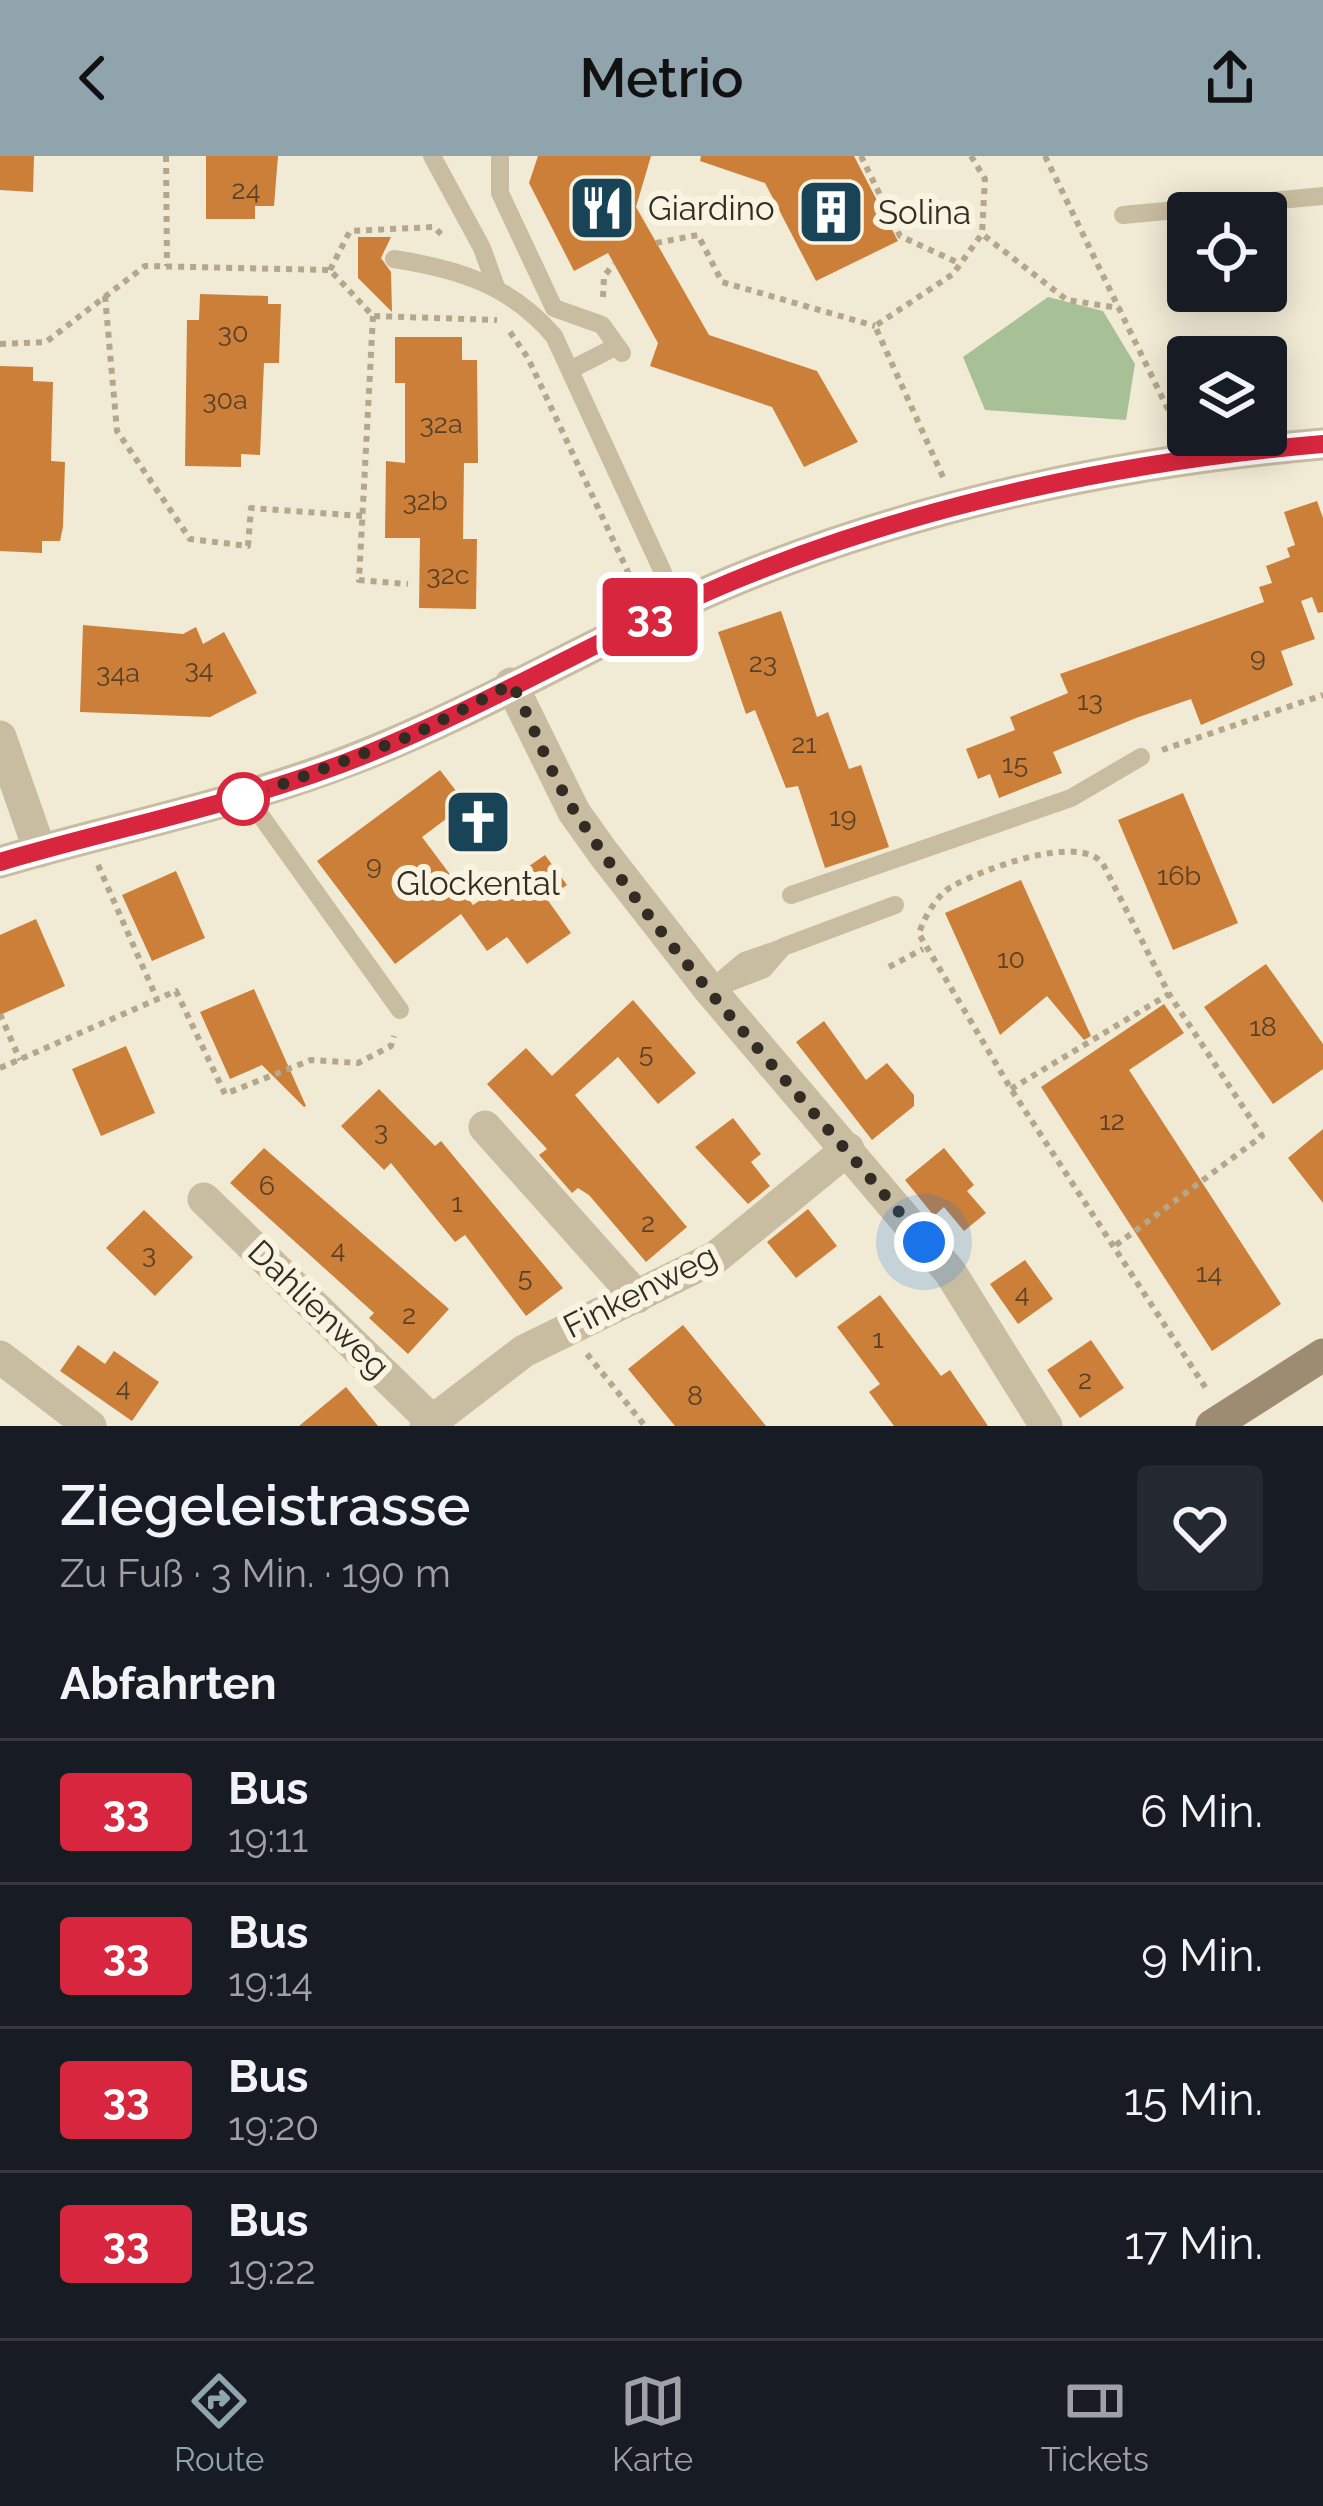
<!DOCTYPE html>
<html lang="de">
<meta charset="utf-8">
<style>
body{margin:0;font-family:Raleway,sans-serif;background:#242831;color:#f1f3f6;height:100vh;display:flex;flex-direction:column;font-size:45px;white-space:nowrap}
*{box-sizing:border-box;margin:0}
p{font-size:39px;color:#9ea1a6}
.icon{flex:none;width:66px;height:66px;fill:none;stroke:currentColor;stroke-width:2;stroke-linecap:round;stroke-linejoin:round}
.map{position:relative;height:1270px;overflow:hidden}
.panel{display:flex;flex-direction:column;background:#171b24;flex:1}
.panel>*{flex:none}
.badge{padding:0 24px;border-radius:9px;font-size:42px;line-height:78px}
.controls{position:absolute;left:1167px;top:36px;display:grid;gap:24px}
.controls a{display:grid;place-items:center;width:120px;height:120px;border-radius:12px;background:#171b24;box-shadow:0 6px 30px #0003;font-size:60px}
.you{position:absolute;width:60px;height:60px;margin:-30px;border:9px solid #fff;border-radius:50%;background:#1a73e8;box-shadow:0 0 0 18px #1a73e833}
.map>.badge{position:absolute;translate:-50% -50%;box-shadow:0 0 0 6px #fff}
h2{padding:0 60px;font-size:45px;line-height:108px}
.round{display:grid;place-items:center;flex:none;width:126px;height:126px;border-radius:12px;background:#242831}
.head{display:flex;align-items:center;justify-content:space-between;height:204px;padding:0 60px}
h1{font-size:57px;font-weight:600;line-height:90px}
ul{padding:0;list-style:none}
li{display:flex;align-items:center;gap:36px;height:144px;padding:0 60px;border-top:3px solid #363941}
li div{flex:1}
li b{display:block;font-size:45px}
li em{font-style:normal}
li .badge{min-width:132px;font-weight:700;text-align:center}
header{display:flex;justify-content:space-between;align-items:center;height:156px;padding:0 60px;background:#90a4ae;color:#111;font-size:54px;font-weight:600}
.dock{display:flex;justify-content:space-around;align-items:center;height:168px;border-top:3px solid #363941;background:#171b24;font-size:33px;color:#9ea1a6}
.dock a{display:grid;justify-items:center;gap:6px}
.dock .current{color:#90a4ae}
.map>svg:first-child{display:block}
</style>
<header><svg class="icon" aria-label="back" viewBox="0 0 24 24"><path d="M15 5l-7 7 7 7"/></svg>Metrio<svg class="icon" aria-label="share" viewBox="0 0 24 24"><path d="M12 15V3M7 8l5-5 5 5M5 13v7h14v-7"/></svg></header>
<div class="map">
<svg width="1323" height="1270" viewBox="0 0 1323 1270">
<rect width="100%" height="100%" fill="#f1ebd5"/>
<path fill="#a7c095" d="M1048 141 1103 155 1135 208 1126 264 985 254 963 201Z"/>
<path fill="#cb7f39" d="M0 0H34L33 36 0 34Z
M206 0H278L274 50H255V63H206Z
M538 0H651L636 51 709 179 817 215 858 286 804 311 772 251 650 210 658 187 608 97 574 115 529 27Z
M701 0H854L898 85 816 125 765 27 700 5Z
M358 81H391L381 102 391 116 392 156 358 122Z
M200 138 268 140V148H281L279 207H264L260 299 241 298V311L185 310 187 164H199Z
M395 181H462V204H477L478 307H464L463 383H477L476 453 419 452 420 382H385L386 305 405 307V227H395Z
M0 210 33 211V225L53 226 51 305 65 306 63 371 60 385H42V397L0 395Z
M1317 345 1323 362V456L1318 457 1312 441 1301 445 1315 483 1281 495 1293 529 1201 569 1191 543 1136 562 1053 596 1062 617 999 642 990 618 978 623 966 593 1015 574 1010 561 1068 537 1060 518 1264 446 1259 431 1272 427 1266 410 1290 401 1287 392 1295 389 1284 356Z
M781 455 817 561 828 556 849 613 861 609 889 691 825 712 798 630 786 632 755 554 746 558 718 476Z
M83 469 183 478 196 471 203 488 224 476 257 537 210 561 80 556Z
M440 614 466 648 422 681 473 749 466 754 545 699 567 729 547 743 571 777 527 808 507 781 487 795 461 758 395 808 317 705Z
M1183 637 1238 767 1173 794 1118 664Z
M176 715 205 782 152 805 122 739Z
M1021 724 1091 880 1084 884 1047 840 1000 879 945 757Z
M36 763 65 830 0 859V779Z
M1266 808 1323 888V913L1273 948 1204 851Z
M254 833 306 950 304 951 262 909 230 923 200 856Z
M633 844 696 917 658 948 618 901 575 939 687 1071 646 1106 589 1039 578 1032 572 1037 539 999 547 993 487 928 526 892 552 920Z
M1164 848 1184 877 1129 914 1281 1148 1212 1195 1041 931Z
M824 865 866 924 887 907 914 939V950L872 984 796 886Z
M126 890 155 957 101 980 72 913Z
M379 933 435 990 441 985 563 1132 526 1160 465 1079 455 1086 391 1007 384 1014 341 970Z
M733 962 761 998 751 1006 770 1030 748 1048 695 991Z
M1323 973V1047L1288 1002Z
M264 992 449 1153 408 1198 369 1162 374 1157 230 1027Z
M944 992 974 1029 967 1035 986 1057 964 1075 944 1051 934 1060 905 1024Z
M808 1053 837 1090 796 1122 767 1086Z
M144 1054 193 1101 155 1140 106 1092Z
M1025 1104 1053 1143 1018 1168 990 1128Z
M880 1139 941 1220 950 1214 988 1270H894L869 1236 880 1228 837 1171Z
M683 1169 766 1270H675L628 1213Z
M1091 1184 1124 1232 1080 1262 1047 1214Z
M78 1189 105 1208 114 1195 159 1226 132 1265 60 1215Z
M346 1231 378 1270H299Z"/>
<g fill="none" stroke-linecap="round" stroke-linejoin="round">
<path stroke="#b5a78b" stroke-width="6" stroke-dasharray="6 6" stroke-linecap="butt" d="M166 0 167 110
M861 0 900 80 961 108
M971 0 985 23 982 78
M1045 0 1177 272
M656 87 698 79 722 126 875 170
M330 114 350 75 434 71 444 81
M105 140 117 275 190 383 248 390 251 352 362 360
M603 141 604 120 614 108
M373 160 359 424 408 428
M510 176 528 202 636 433
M0 188 46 186 145 110 330 114 373 160 497 164
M943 321 875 170 953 118 982 78 1067 144 1119 152
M1162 594 1323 539
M98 709 157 843
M889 811 923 793
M0 858 20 904
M0 912 176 835 225 938 311 904 358 907 391 890 394 880
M1011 933 1169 838 1103 708C1079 676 981 714 951 731 937 739 923 763 919 778L1011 933 1207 1234
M1116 1089 1262 980 1169 838
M587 1198 645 1270"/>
<path stroke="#c9bda1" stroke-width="18" d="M432 0 482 92 496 131
M500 0V37L554 152 602 169 622 197
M1123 59 1323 40
M394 103C459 113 510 129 554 180L678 449
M570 214 617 190
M248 642 400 854
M791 739 1071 642 1141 601
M718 827 744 805 782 792
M710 834 764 813 783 791 895 749"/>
<path stroke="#c9bda1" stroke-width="33" d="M511 528 574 656 604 698 710 834 950 1116 1046 1270
M0 581 40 695
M485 971 637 1141
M204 1043 432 1265
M0 1201 90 1270
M426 1270 524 1195 716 1101 848 993"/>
<path stroke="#c9bda1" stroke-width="33" d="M0 706C119 671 240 648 356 602 486 552 605 478 733 425 919 348 1124 305 1323 288"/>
<path stroke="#9d8c72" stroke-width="33" d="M1212 1270 1323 1199"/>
</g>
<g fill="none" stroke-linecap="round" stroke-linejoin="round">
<defs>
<path id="line" d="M0 706C122 670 246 647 365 599 491 548 608 477 733 425 919 348 1124 305 1323 288"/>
</defs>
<use href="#line" stroke="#fff" stroke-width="27"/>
<use href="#line" stroke="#d7263d" stroke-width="18"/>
<path stroke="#332c24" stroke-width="12" stroke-dasharray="0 21.6" d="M243 643 413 579 512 528C535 571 550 619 577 659 677 812 808 945 924 1086"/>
</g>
<defs>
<symbol id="restaurant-square" viewBox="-11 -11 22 22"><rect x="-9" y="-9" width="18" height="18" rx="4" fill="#194356" stroke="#f9f4e1"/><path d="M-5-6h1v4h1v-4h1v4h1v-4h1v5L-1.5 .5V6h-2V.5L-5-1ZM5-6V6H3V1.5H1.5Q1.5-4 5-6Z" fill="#fff"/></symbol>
<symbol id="building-square" viewBox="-11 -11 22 22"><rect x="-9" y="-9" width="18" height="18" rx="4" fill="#194356" stroke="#f9f4e1"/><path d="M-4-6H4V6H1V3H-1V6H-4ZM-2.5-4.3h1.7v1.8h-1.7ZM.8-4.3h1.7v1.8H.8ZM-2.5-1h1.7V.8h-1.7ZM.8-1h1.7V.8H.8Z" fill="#fff"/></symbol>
<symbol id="church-square" viewBox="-11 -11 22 22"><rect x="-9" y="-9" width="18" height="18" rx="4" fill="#194356" stroke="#f9f4e1"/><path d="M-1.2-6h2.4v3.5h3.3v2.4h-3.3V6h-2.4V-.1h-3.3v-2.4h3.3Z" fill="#fff"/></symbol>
</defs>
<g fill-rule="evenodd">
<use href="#restaurant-square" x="564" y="14" width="76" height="76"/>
<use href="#building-square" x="793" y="18" width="76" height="76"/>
<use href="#church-square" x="440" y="628" width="76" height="76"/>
</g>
<circle fill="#fff" stroke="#d7263d" stroke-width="6" cx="243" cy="643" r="24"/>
<g text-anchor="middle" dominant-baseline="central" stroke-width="12" stroke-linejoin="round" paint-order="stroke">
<g font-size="27" fill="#594129">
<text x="246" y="33">24</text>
<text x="233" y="176">30</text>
<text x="225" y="243">30a</text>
<text x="441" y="267">32a</text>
<text x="425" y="344">32b</text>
<text x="448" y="418">32c</text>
<text x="1258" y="500">9</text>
<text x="763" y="506">23</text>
<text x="199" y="512">34</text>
<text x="118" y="516">34a</text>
<text x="1090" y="544">13</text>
<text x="804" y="587">21</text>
<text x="1015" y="607">15</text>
<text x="843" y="660">19</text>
<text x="374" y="708">9</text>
<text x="1179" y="719">16b</text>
<text x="1011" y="802">10</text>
<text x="1263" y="870">18</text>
<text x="646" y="896">5</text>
<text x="1112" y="964">12</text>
<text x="381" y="974">3</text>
<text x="267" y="1029">6</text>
<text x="457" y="1046">1</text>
<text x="648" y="1066">2</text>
<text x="338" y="1092">4</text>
<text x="149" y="1097">3</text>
<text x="1209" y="1116">14</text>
<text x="525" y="1120">5</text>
<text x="1022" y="1136">4</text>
<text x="409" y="1158">2</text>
<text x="878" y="1182">1</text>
<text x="1085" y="1223">2</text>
<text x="123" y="1230">4</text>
<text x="695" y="1239">8</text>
</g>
<g font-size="33" fill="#332c24" stroke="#f9f4e1" text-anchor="start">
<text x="648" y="52">Giardino</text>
<text x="878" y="56">Solina</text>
<text x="478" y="727" text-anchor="middle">Glockental</text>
</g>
<g font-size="33" fill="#332c24" stroke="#f9f4e1">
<text transform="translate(640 1135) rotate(-27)">Finkenweg</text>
<text transform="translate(319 1153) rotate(44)">Dahlienweg</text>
</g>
</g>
</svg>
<div class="controls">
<a><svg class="icon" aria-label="locate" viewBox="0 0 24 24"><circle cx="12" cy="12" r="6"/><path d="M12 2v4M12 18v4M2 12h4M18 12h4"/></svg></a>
<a><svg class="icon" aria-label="layers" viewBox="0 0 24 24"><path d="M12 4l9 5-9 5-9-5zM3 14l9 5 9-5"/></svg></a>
</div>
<div class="you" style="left:924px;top:1086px"></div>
<b class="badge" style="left:650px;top:461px;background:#d7263d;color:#fff">33</b>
</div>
<section class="panel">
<div class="head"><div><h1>Ziegeleistrasse</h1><p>Zu Fuß · 3 Min. · 190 m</p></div><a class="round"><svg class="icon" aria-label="heart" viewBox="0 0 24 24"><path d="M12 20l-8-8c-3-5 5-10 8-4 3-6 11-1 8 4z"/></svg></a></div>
<h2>Abfahrten</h2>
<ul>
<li><span class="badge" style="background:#d7263d;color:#fff">33</span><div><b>Bus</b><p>19:11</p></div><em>6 Min.</em></li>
<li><span class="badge" style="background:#d7263d;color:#fff">33</span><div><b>Bus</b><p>19:14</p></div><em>9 Min.</em></li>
<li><span class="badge" style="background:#d7263d;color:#fff">33</span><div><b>Bus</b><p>19:20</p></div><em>15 Min.</em></li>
<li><span class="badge" style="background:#d7263d;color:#fff">33</span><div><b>Bus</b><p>19:22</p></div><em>17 Min.</em></li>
</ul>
</section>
<nav class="dock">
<a class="current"><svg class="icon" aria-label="directions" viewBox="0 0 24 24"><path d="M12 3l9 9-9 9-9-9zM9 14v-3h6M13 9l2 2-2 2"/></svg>Route</a>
<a><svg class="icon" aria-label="map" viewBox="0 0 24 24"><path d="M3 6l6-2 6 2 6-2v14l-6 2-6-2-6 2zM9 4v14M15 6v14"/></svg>Karte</a>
<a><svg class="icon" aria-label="tickets" viewBox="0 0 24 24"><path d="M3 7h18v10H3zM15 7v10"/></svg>Tickets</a>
</nav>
